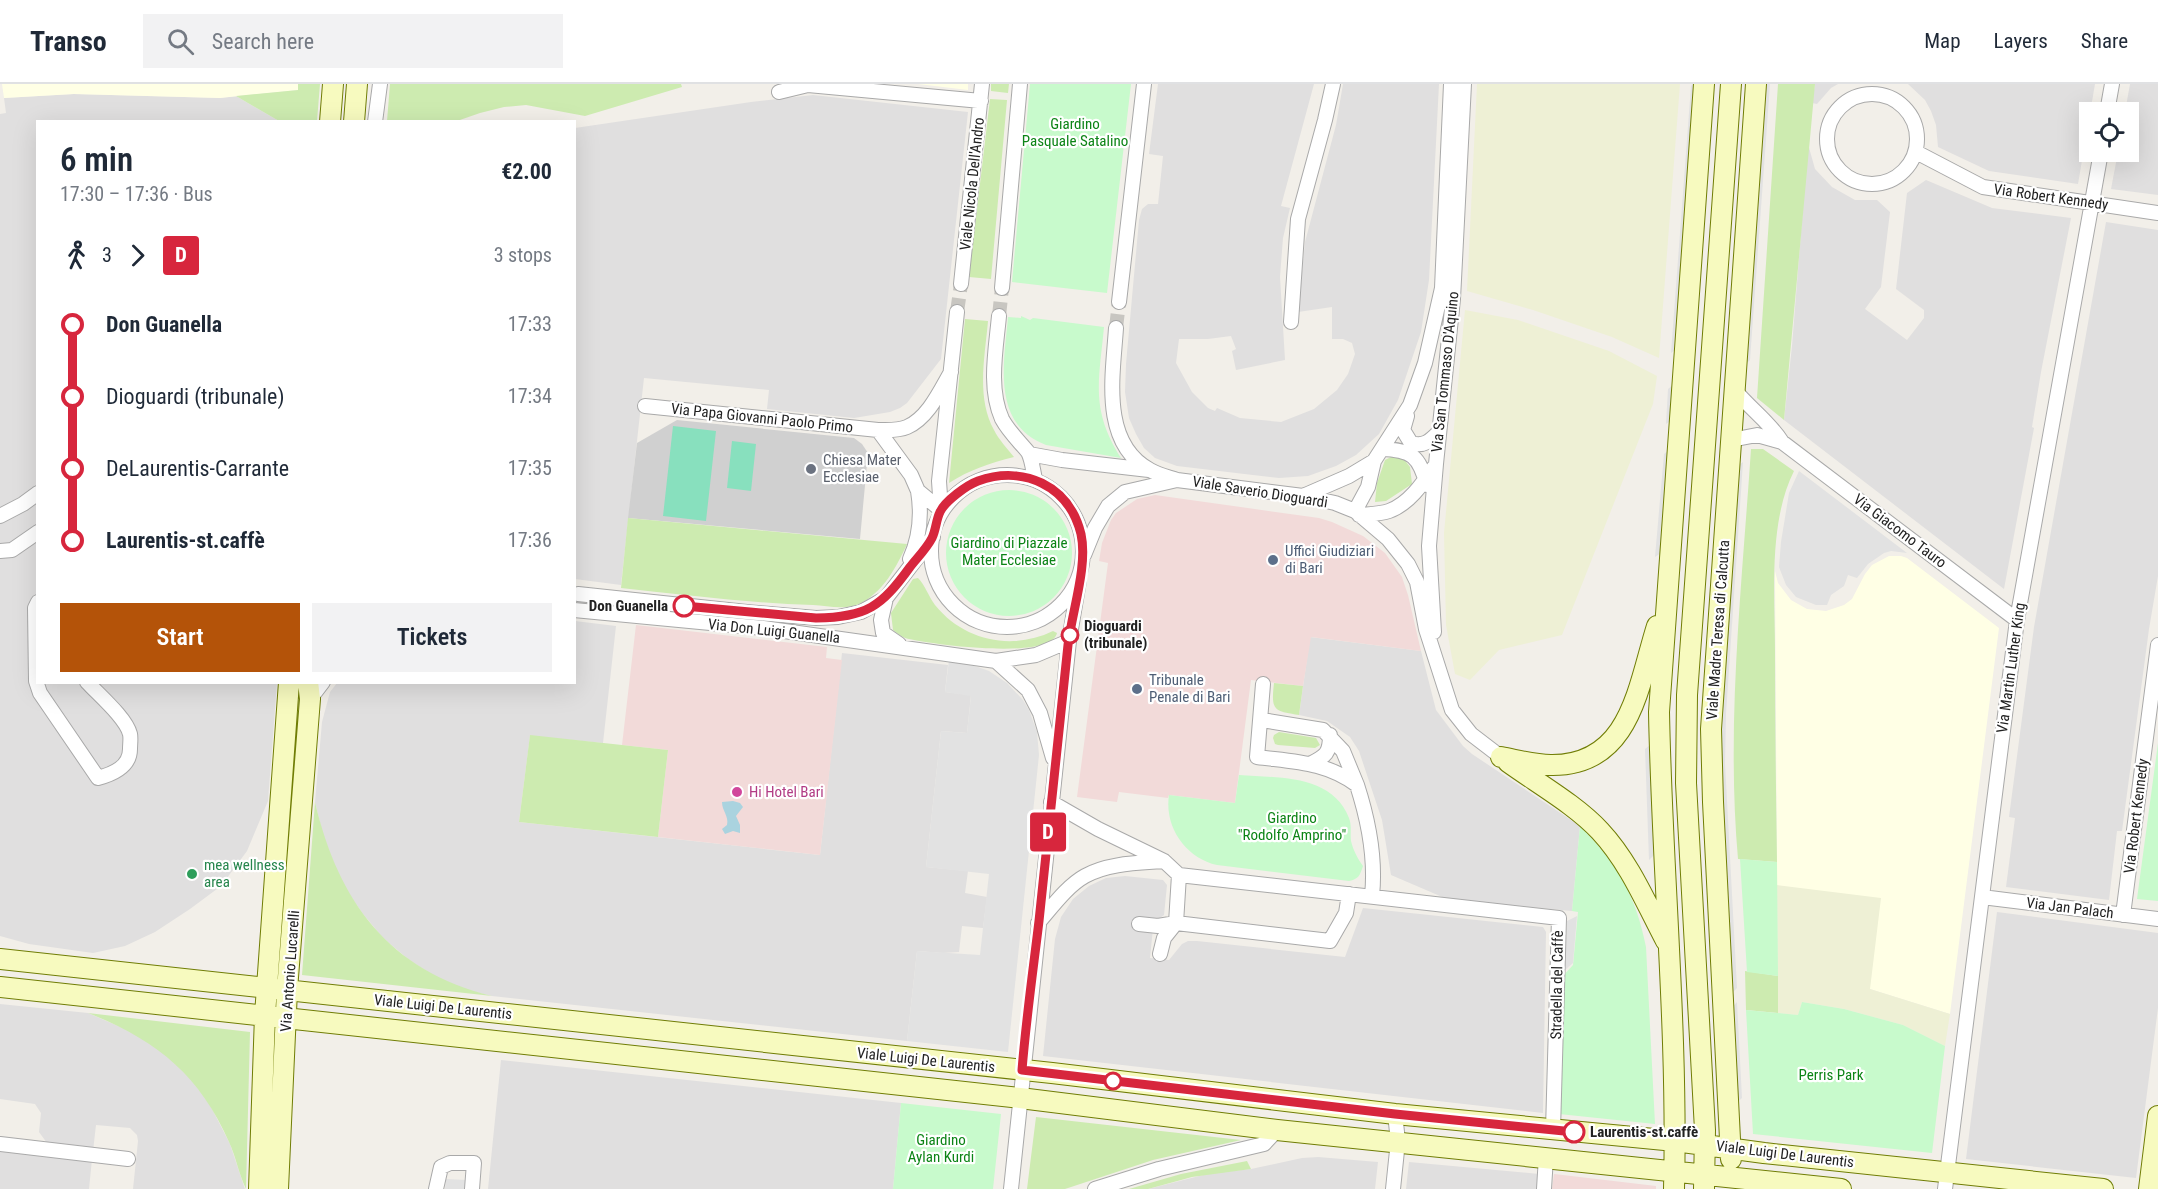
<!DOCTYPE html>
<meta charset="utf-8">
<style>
body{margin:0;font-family:"Roboto Condensed",sans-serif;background:#f2f2f3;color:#1f2937;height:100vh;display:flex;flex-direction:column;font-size:22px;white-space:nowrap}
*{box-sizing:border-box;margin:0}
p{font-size:20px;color:#747a83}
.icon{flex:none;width:33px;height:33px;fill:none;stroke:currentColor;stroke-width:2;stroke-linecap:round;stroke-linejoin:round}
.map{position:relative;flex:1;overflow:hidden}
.sheet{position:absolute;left:36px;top:36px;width:540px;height:564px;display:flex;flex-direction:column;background:#fff;border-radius:0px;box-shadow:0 6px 24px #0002}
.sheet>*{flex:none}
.badge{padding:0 12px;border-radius:4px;font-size:21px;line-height:39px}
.buttons{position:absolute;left:2079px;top:18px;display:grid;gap:12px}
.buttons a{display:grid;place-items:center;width:60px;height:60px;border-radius:0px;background:#fff;box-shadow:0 6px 24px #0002;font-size:30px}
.map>.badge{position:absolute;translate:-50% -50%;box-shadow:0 0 0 3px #fff}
.legs{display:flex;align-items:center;gap:9px;height:66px;padding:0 24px;font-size:20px}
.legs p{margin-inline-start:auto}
.head{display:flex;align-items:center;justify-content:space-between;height:102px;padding:0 24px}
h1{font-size:33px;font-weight:600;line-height:45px}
.button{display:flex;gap:12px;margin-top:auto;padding:12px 24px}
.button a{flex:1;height:69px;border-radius:0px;background:#b45309;color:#fff;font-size:24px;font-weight:600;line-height:69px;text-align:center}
.button a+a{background:#f2f2f3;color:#1f2937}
ul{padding:0 24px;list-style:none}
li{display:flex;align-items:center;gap:21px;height:72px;font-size:22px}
li i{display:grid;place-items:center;width:9px;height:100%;margin:0 8px;background:currentColor}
li i::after{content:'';width:15px;height:15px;margin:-8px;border:4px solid;border-radius:50%;background:#fff}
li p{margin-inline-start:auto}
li:first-child i{background:linear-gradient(#0000 50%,currentColor 0)}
li:last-child i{background:linear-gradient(currentColor 50%,#0000 0)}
header{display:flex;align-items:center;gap:36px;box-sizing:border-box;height:84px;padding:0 30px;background:#fff;border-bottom:2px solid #e0e1e3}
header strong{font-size:28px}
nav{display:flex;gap:33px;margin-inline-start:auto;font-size:21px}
.search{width:420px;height:54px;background:#f2f2f3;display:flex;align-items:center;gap:15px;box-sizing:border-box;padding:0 21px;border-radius:0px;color:#747a83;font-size:22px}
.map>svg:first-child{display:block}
</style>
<header>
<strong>Transo</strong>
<div class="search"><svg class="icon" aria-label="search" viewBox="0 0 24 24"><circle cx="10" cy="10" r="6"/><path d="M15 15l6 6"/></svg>Search here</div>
<nav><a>Map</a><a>Layers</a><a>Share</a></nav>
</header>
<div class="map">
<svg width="2158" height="1105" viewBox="0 0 2158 1105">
<rect width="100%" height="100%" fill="#f2efe9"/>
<path fill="#e0dfdf" d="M1158 0H1314L1281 122 1290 124 1283 154 1280 193 1285 276 1236 286 1232 267 1236 265 1231 252 1208 255H1179L1176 279 1192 308 1208 324 1215 327 1217 324 1240 334 1281 338 1314 325 1337 306 1348 290 1355 270 1352 259 1343 255H1332V223L1298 228 1305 158 1336 41 1343 0H1439L1429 196 1421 248 1398 316 1379 350 1356 371 1336 382 1308 392 1279 394 1177 382 1155 374 1144 364 1136 350 1129 334 1125 308 1126 280 1139 136 1142 125 1148 120H1158L1163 72 1149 70Z
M1815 0H1838L1831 4 1817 20 1812 19Z
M1908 0H2095L2078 100 1989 87 1938 63 1936 41 1931 27 1925 16Z
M2130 0H2158V111L2111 105 2118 68H2128V28H2125Z
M74 10 220 14 236 12 279 37 38 38V598L277 599 268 717 247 767 221 802 190 825 155 848 125 862 93 869 29 860 0 852V30L6 29 4 14Z
M813 11 968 28 941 275 907 319 900 324 890 328 854 334 767 325 769 306 644 294 621 501 575 495V44L751 18Z
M1808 60 1815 85 1832 103 1855 116H1877L1890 128 1881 203 1865 225 1907 256 1924 234V226L1896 205 1907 109 1926 96 1992 124 2071 134 2041 288 2032 343 2034 344 2004 505 1784 336 1792 262Z
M2106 138 2158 146V492L2149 545 2122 747H2117L2109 816 2006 803 2015 734 2009 733 2034 543Z
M575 537 616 542 603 659 530 652 519 738 820 771 842 569 948 581 945 608 971 611 967 649 941 647 926 783 968 787 965 809 987 813 983 844 962 842 959 868 943 869 917 867 907 957 492 912 466 906 437 894 408 875 383 854 363 830 343 801 334 780 323 751 315 718 322 638 330 608 337 599 574 598Z
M1310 553 1421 567 1436 626 1463 662 1472 670 1580 742 1572 827 1447 815 1391 791 1382 736 1359 667 1350 653 1327 637 1299 631Z
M1125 792 1163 796 1167 801 1164 831 1160 834H1154L1150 874 1169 876 1182 860 1188 857H1197L1345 873 1363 824 1543 843 1546 848 1543 1029 1043 972 1055 855 1061 833 1073 815 1089 802 1106 794Z
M1997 828 2158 849V924L2136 1094 1966 1075Z
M0 920 88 929 132 948 158 965 182 984 208 1017 230 1060 245 1105H133L138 1057 137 1051 130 1044 96 1041 93 1067 47 1059 39 1048 41 1029 35 1020 0 1015Z
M501 976 901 1019 893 1105H488Z
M0 1065 92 1075 89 1105H0Z
M1318 1073 1378 1078 1375 1105H1148L1211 1089 1251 1085 1302 1074Z
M1409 1078 1539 1090 1538 1105H1406Z"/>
<path fill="#f2dad9" d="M1155 411 1319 434 1332 438 1363 452 1385 469 1402 493 1408 511 1421 567 1311 553 1303 602 1251 596 1235 719 1169 711 1168 714 1119 708 1117 718 1077 713 1108 479 1099 477 1102 459 1111 436 1116 429 1137 415Z
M636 541 827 563 826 574 842 576 820 771 658 753 668 666 622 661Z
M1554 1090 1656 1102V1105H1552Z"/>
<path fill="#ffffe5" d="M2 0H298V6L220 14 74 10 4 14Z
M918 0H968V6Z
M1889 472H1901L1907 474 1999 544 1950 930 1870 905 1777 801 1775 487 1778 499 1791 516 1807 525 1826 527 1844 521 1852 515 1865 490 1872 481Z"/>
<path fill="#d0d0d0" d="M677 336 854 354 862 360 868 369 860 455 628 434 637 359Z"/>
<path fill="#eef0d5" d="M1477 0H1680L1659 274 1612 253 1533 226 1467 207Z
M1465 226 1518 236 1609 267 1657 292 1653 320 1562 551 1499 566 1470 596 1455 590 1446 541 1444 449Z
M1777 801 1881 814 1870 905 1950 930 1945 962 1903 941 1844 925 1802 918 1798 931 1778 929Z"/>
<path fill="#cdebb0" d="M298 0H320L317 37H279L236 12 298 6Z
M390 0H681L682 3 585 32 526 21 504 23 480 29 457 37H387Z
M991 0H1009L1008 9 991 7Z
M1778 0H1815L1784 336 1757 314Z
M990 15 1007 16 991 195 969 193Z
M965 235 988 237C985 273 976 313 994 346 999 356 1007 364 1014 373 990 379 969 386 949 399Z
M1751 365H1763L1794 387C1768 439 1775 511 1775 567 1775 638 1776 708 1777 778L1738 775C1726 639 1742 501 1751 365Z
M1393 372 1403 374 1410 383 1412 400 1386 417 1375 418 1377 399 1385 376Z
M628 434 907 460C897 482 883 509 859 520 846 526 827 522 813 521 749 519 685 511 621 504Z
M918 494C925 501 929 513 935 521 964 557 1012 567 1053 547L1057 549C1051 577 931 560 909 555 903 554 898 550 893 546L891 529 913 495Z
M1274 599 1303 602 1299 631C1273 627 1271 626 1274 599Z
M1279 648 1316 654 1320 661 1315 664 1278 661 1275 660 1273 654 1274 651Z
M530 651 668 666 658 753 519 738Z
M315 718C338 817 389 887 492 912L302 891Z
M1745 887 1778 892V929L1746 926Z
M88 929 250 948 246 1105C239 1091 236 1073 229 1058 199 990 156 956 88 929Z
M1036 1033 1241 1056 1153 1076 1065 1105H1027Z
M1247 1077 1251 1085 1192 1093 1148 1105H1129L1181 1090Z"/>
<path fill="#c8facc" d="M1030 0H1131L1107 209 1012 198Z
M1021 232 1030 236 1033 234 1104 243C1099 297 1090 325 1121 374L1046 361C991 340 1004 280 1008 233L1021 234Z
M946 469a63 63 0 1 1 126 0a63 63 0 1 1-126 0Z
M2158 659V817L2137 815Z
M1239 691C1278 694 1332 690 1349 734 1352 742 1350 749 1351 757 1353 766 1358 775 1363 782 1360 791 1359 795 1349 797L1217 781C1186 774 1164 743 1169 711L1235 719Z
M1580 742C1617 779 1636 812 1646 863L1655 1040 1559 1030 1561 894 1573 881 1578 828 1572 827Z
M1740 775 1777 778 1778 892 1747 888Z
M1802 918 1844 925 1903 941 1945 962 1932 1069 1753 1050 1746 926 1798 931Z
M901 1019 1001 1030 993 1105H893Z"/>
<path fill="#88e0be" d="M673 342 716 347 706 437 663 432Z
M732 357 756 360 751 407 727 404Z"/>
<path fill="#e2e2e2" d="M1693 0H1700L1681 261 1671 269 1691 2Z
M1760 0H1770L1750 276 1739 286Z
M1679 296 1676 333 1666 340 1668 305Z
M1674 362 1667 465 1655 473 1664 370Z
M1743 378 1726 630 1725 679 1737 904 1727 914 1716 687 1732 387Z
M1799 387 1907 469 1891 467 1884 469 1868 480 1857 494 1848 491 1844 502 1831 511 1827 521H1816L1796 513 1786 501 1779 483 1781 458 1789 409Z
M949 576 978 583 989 587 1007 599 1023 616 1029 626 1037 648 1039 671 1008 968 907 957 917 867 980 871 989 790 926 783 941 647 967 649 971 612 945 608Z
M1656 656 1660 765 1649 776 1645 665Z
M1577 832 1573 879 1565 886 1567 837Z
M1737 918 1742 1014 1732 1023 1728 928Z
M446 1095 467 1096 466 1105H445Z"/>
<path fill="#aad3df" d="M733 717 740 719 743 723 736 732 740 741V749L733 747 725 750 722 745 727 741C729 732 722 727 722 718Z"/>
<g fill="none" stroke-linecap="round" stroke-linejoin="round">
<path stroke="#c8c6c1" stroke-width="14" stroke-dasharray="14 7" stroke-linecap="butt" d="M957 228 961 200
M999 232 1002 204
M1116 244 1119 218"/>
<defs>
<path id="street" d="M779 8 808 1 981 17
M1827 55a45 45 0 1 1 90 0a45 45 0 1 1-90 0Z
M2107 28 2112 0
M375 38 380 0
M1916 68 1983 103 2158 129
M961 200 982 0
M1002 204 1020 0
M1119 218 1144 0
M999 232C996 265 988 304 1002 335 1009 348 1019 357 1028 368 1032 375 1033 387 1035 395
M1291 238 1298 135 1325 36 1333 0
M1116 244C1113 291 1100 359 1150 386 1158 391 1168 393 1177 396
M1734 305C1749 324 1769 337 1782 358
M645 322 878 346C887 346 898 347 907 343 928 334 940 307 951 288
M1407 332 1403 346 1411 359C1424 363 1430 357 1439 348
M878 346 911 391 918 407 941 426
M1731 356 1757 351 1782 358 2017 536
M1382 365C1412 366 1419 372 1427 401
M1029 370 1062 376 1149 386
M931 467a76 76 0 1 1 152 0a76 76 0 1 1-152 0Z
M1303 412 1349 392 1374 377 1410 321 1425 279 1442 204 1451 0
M941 426 939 397 957 228
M1355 427 1368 403 1374 377
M1359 431C1369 430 1380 430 1389 427 1409 420 1423 399 1434 383
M0 432 23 420 38 409
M0 467 12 466 38 448
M1084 471 1095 444 1108 422 1125 408 1177 396 1303 412 1335 419 1355 427 1388 455 1408 480 1417 498 1426 545 1452 626 1471 650 1501 673
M910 475C920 453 922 431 918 407
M578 510 747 528 816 534 838 533 861 528 886 514 933 453
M886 514 881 536 883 549 899 560
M38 518 35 524 36 597 40 609 98 694C113 690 130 683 130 665 130 660 131 654 130 650 126 634 99 611 87 598
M574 526 763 544 996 577 1028 606 1040 629 1053 674
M1434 548 1429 462 1436 380 1453 215 1464 0
M996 577 1036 571 1069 557
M310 615 323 598
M1262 636 1323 646 1343 667 1357 701C1326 678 1295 678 1257 673L1263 600
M1310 680C1326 672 1330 669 1330 651
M1357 701C1369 738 1376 774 1372 812
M1051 718 1098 745 1164 777 1179 791 1559 834 1553 1046
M1982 813 2158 835
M2123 831 2158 561
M1038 839C1052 823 1067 802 1085 792 1108 779 1139 779 1164 777
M1139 840 1158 842 1176 839 1330 857 1346 829 1349 810
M1160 870 1164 854 1176 839 1179 791
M0 1060 128 1075
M436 1105 441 1083 450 1079H474L472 1105
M1011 1105 1069 557 1079 497
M1095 1105 1159 1085 1264 1060 1277 1046
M1393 1105 1398 1057 1395 1030
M1544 1105 1546 1073
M1945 1105 2017 536 2101 68"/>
<path id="secondary" d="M330 38 333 0
M354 38 357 0
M1501 673C1517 676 1534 681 1551 681 1631 682 1638 602 1657 542
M1508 678C1537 699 1576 721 1600 747 1629 778 1646 819 1666 857
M0 875 1052 989 1395 1030 1675 1057 1764 1069 2103 1105
M0 903 1020 1014 1277 1046 1841 1105
M1731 1075 1713 718 1711 645 1756 0
M259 1105 265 931 289 598
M278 1105 287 906 310 615 308 598
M1674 1105C1678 946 1662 787 1659 628L1704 0
M1704 1105 1705 1046 1686 699 1687 611 1731 0
M2149 1105 2158 1032"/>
</defs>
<use href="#street" stroke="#a9a9a9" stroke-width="16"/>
<use href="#secondary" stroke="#707d05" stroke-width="22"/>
<use href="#street" stroke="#fff" stroke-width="14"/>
<use href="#secondary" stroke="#f7fabf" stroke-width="20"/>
</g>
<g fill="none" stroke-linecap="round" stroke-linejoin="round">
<defs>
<path id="line-1" d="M684 522 816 534C867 533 881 523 910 483 917 474 927 464 932 454 936 446 936 436 940 428 945 417 967 401 978 397 1023 381 1069 401 1081 450 1088 482 1072 527 1068 561 1059 653 1049 745 1039 837 1033 887 1026 936 1022 986L1395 1030 1574 1048"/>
</defs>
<use href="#line-1" stroke="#fff" stroke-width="14"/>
<use href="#line-1" stroke="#d7263d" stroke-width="9"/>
</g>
<circle fill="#6b7280" stroke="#fff" stroke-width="2" cx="811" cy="385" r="6"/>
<g fill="#5c6f8a" stroke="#fff" stroke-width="2">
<circle cx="1273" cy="476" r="6"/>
<circle cx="1137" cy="605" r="6"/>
</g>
<g fill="#fff" stroke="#d7263d" stroke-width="3">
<circle cx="684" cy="522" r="10"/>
<circle cx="1070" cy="551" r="8"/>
<circle cx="1113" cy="997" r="8"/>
<circle cx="1574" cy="1048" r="10"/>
</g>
<circle fill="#d1479c" stroke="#fff" stroke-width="2" cx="737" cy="708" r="6"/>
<circle fill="#2e9e5b" stroke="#fff" stroke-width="2" cx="192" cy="790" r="6"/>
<g text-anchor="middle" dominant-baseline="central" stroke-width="4.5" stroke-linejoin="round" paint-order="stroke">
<g font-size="15" fill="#0c8416" stroke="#fff">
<text x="1075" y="40">Giardino<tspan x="1075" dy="17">Pasquale Satalino</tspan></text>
<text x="1009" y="459">Giardino di Piazzale<tspan x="1009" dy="17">Mater Ecclesiae</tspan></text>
<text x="1292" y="734">Giardino<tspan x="1292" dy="17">"Rodolfo Amprino"</tspan></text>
<text x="1831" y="991">Perris Park</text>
<text x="941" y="1056">Giardino<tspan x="941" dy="17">Aylan Kurdi</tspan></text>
</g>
<g font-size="15" fill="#222" stroke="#fff">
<text transform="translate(972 100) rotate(-84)">Viale Nicola Dell'Andro</text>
<text transform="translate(2051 113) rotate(8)">Via Robert Kennedy</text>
<text transform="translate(1445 288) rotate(-84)">Via San Tommaso D'Aquino</text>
<text transform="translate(762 334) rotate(6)">Via Papa Giovanni Paolo Primo</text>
<text transform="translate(1260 408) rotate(9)">Viale Saverio Dioguardi</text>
<text transform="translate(1900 447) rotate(37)">Via Giacomo Tauro</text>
<text transform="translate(1718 546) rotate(-86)">Viale Madre Teresa di Calcutta</text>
<text transform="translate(774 547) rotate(6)">Via Don Luigi Guanella</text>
<text transform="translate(2011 584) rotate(-82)">Via Martin Luther King</text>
<text transform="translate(2136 732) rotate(-83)">Via Robert Kennedy</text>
<text transform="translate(2070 824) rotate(7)">Via Jan Palach</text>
<text transform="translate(290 887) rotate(-86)">Via Antonio Lucarelli</text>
<text transform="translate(1557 901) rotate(-89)">Stradella del Caffè</text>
<text transform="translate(443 923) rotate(6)">Viale Luigi De Laurentis</text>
<text transform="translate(926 976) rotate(6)">Viale Luigi De Laurentis</text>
<text transform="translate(1785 1070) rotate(7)">Viale Luigi De Laurentis</text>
</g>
<g font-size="15" fill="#5b616d" stroke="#fff" text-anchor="start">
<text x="823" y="376">Chiesa Mater<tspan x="823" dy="17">Ecclesiae</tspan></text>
</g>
<g font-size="15" fill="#4e5e75" stroke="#fff" text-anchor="start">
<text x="1285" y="467">Uffici Giudiziari<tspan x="1285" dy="17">di Bari</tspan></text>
<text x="1149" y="596">Tribunale<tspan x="1149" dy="17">Penale di Bari</tspan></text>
</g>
<g font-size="15" font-weight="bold" fill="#222" stroke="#fff" text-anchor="start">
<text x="668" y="522" text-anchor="end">Don Guanella</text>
<text x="1084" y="542">Dioguardi<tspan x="1084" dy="17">(tribunale)</tspan></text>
<text x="1590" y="1048">Laurentis-st.caffè</text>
</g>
<g font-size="15" fill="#b23c85" stroke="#fff" text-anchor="start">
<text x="749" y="708">Hi Hotel Bari</text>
</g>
<g font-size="15" fill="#27864d" stroke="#fff" text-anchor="start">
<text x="204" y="781">mea wellness<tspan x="204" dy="17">area</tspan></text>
</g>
</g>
</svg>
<div class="buttons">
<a><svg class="icon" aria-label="locate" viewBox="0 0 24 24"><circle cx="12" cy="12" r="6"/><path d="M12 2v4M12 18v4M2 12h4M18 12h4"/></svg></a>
</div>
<b class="badge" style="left:1048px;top:748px;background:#d7263d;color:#fff">D</b>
<section class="sheet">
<div class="head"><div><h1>6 min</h1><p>17:30 – 17:36 · Bus</p></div><b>€2.00</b></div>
<div class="legs"><svg class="icon" aria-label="walk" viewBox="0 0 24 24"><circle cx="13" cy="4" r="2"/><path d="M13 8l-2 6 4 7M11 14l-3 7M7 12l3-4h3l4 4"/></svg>3<svg class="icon" aria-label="forward" viewBox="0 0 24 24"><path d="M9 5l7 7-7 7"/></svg><b class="badge" style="background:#d7263d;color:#fff">D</b><p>3 stops</p></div>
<ul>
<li><i style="color:#d7263d"></i><b>Don Guanella</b><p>17:33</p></li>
<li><i style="color:#d7263d"></i><span>Dioguardi (tribunale)</span><p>17:34</p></li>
<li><i style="color:#d7263d"></i><span>DeLaurentis-Carrante</span><p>17:35</p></li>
<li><i style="color:#d7263d"></i><b>Laurentis-st.caffè</b><p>17:36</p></li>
</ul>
<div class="button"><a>Start</a><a>Tickets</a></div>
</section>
</div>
